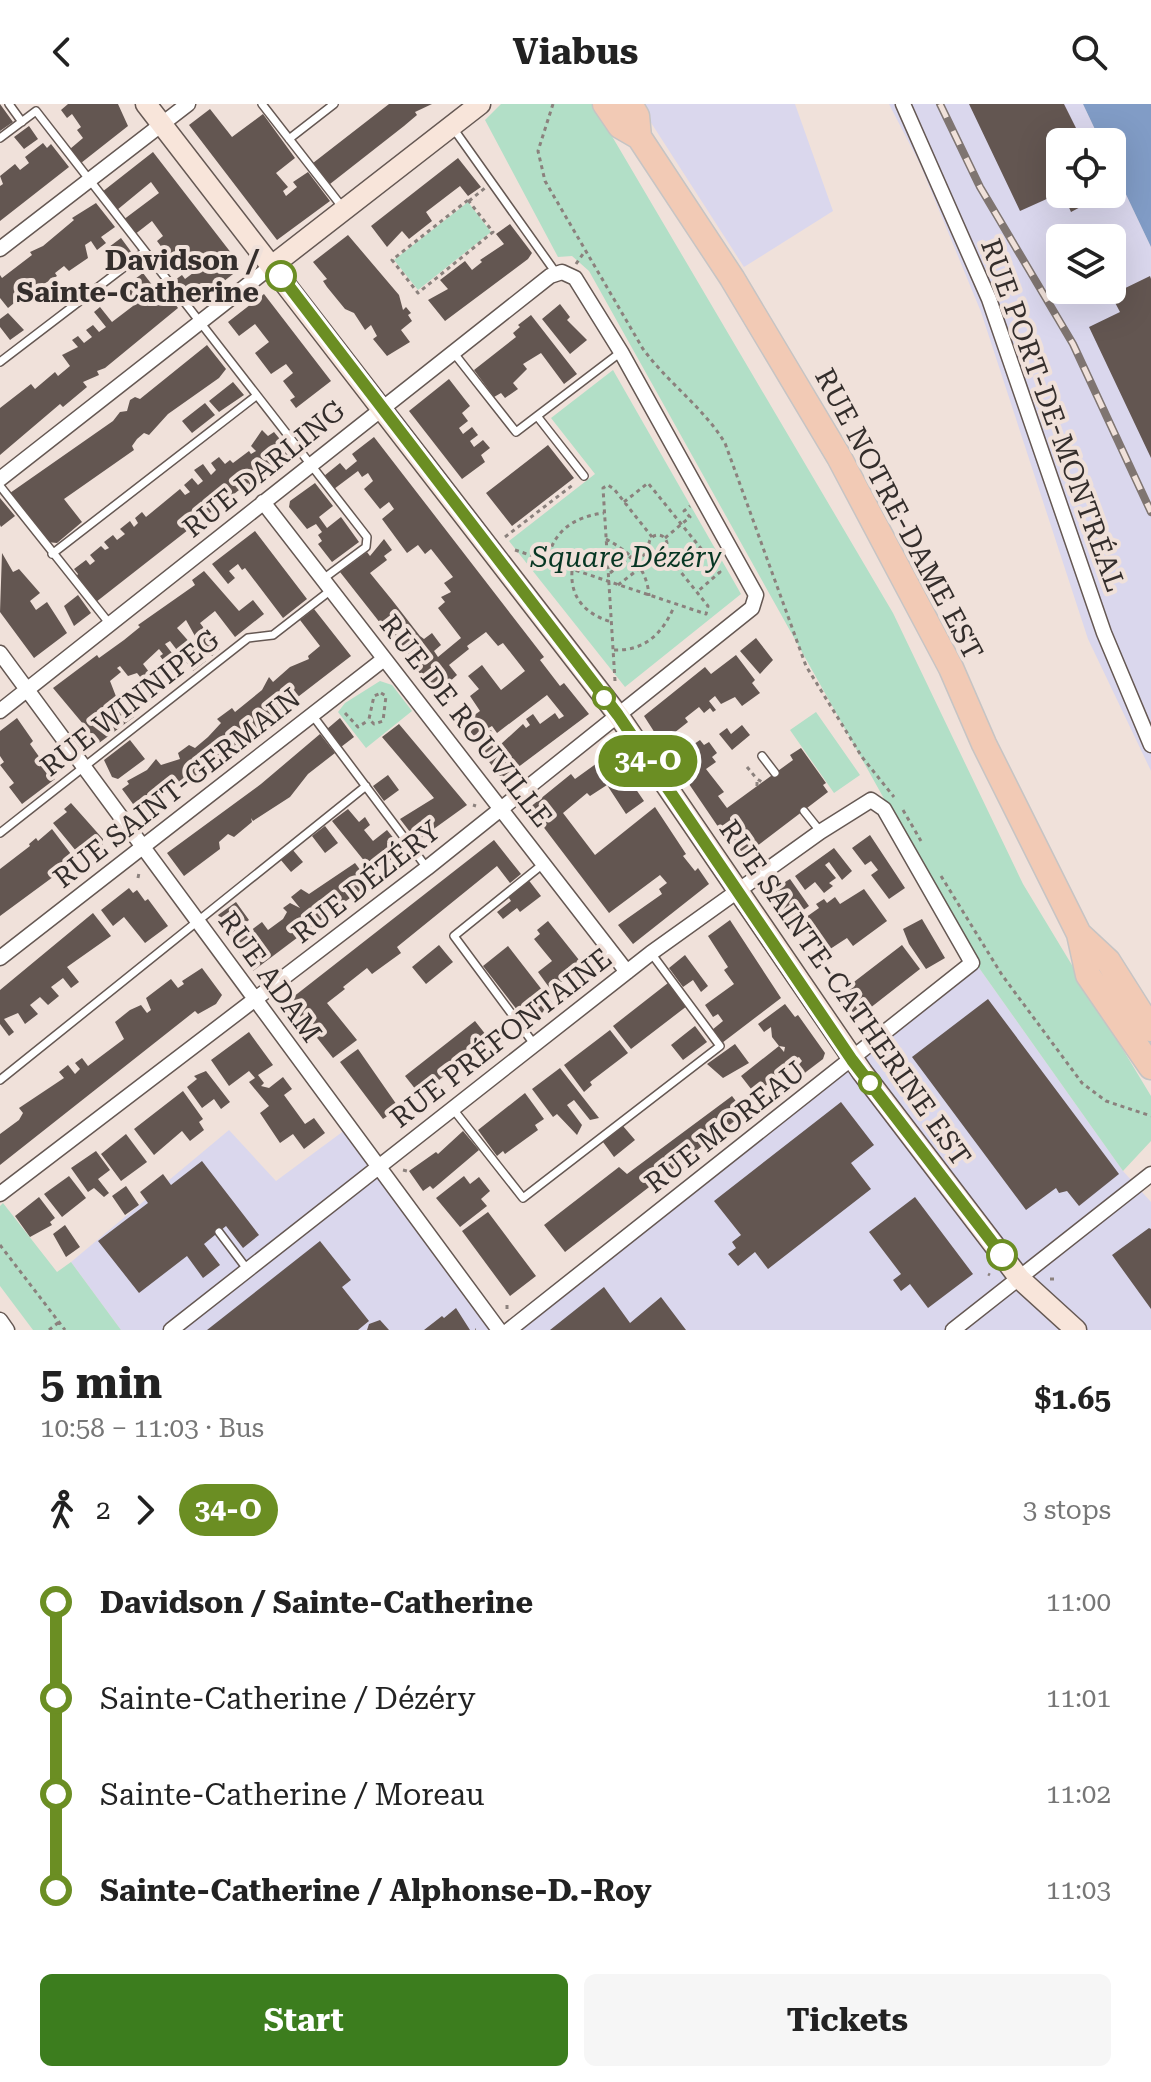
<!DOCTYPE html>
<meta charset="utf-8">
<style>
body{margin:0;font-family:"Roboto Serif",serif;background:#f6f6f6;color:#222;height:100vh;display:flex;flex-direction:column;font-size:30px;white-space:nowrap}
*{box-sizing:border-box;margin:0}
p{font-size:26px;color:#767676}
.icon{flex:none;width:44px;height:44px;fill:none;stroke:currentColor;stroke-width:2;stroke-linecap:round;stroke-linejoin:round}
.map{position:relative;height:1226px;overflow:hidden}
.details{display:flex;flex-direction:column;background:#fff;flex:1}
.details>*{flex:none}
.badge{padding:0 16px;border-radius:26px;font-size:28px;line-height:52px}
.tools{position:absolute;left:1046px;top:24px;display:grid;gap:16px}
.tools a{display:grid;place-items:center;width:80px;height:80px;border-radius:12px;background:#fff;box-shadow:0 8px 32px #0002;font-size:40px}
.map>.badge{position:absolute;translate:-50% -50%;box-shadow:0 0 0 4px #fff}
.legs{display:flex;align-items:center;gap:12px;height:88px;padding:0 40px;font-size:26px}
.legs p{margin-inline-start:auto}
.headline{display:flex;align-items:center;justify-content:space-between;height:136px;padding:0 40px}
h1{font-size:44px;font-weight:700;line-height:60px}
.action{display:flex;gap:16px;margin-top:auto;padding:16px 40px}
.action a{flex:1;height:92px;border-radius:12px;background:#3c7d1e;color:#fff;font-size:32px;font-weight:700;line-height:92px;text-align:center}
.action a+a{background:#f6f6f6;color:#222}
ul{padding:0 40px;list-style:none}
li{display:flex;align-items:center;gap:28px;height:96px;font-size:30px}
li i{display:grid;place-items:center;width:12px;height:100%;margin:0 10px;background:currentColor}
li i::after{content:'';width:20px;height:20px;margin:-10px;border:6px solid;border-radius:50%;background:#fff}
li p{margin-inline-start:auto}
li:first-child i{background:linear-gradient(#0000 50%,currentColor 0)}
li:last-child i{background:linear-gradient(currentColor 50%,#0000 0)}
header{display:flex;justify-content:space-between;align-items:center;height:104px;padding:0 40px;background:#fff;font-size:36px;font-weight:700}
.map>svg:first-child{display:block}
</style>
<header><svg class="icon" aria-label="back" viewBox="0 0 24 24"><path d="M15 5l-7 7 7 7"/></svg>Viabus<svg class="icon" aria-label="search" viewBox="0 0 24 24"><circle cx="10" cy="10" r="6"/><path d="M15 15l6 6"/></svg></header>
<div class="map">
<svg width="1151" height="1226" viewBox="0 0 1151 1226">
<rect width="100%" height="100%" fill="#f0e1da"/>
<path fill="#dad7ed" fill-rule="evenodd" d="M639 0H795L833 107 744 163Z
M889 0H1083L1101 38H1060V90H1112V61L1151 143V667L1088 535 981 208 920 60ZM1060 134H1112V186H1060Z
M977 861 1123 1067 1151 1098V1226H510Z
M349 1023 499 1226H121L71 1158 229 1026 276 1077Z"/>
<path fill="#b2dfc7" d="M501 0H593L893 509 1023 780 1151 992V1037L1123 1067 977 861 589 167 572 152 558 153 485 16Z
M468 98 491 128 418 186 394 156Z
M613 266 741 490 625 583 509 437 595 370 551 314Z
M380 577 392 581 412 607 366 644 338 608 345 599Z
M816 608 860 671 834 689 790 626Z
M3 1099 57 1168 71 1158 121 1226H33L0 1182V1102Z"/>
<path fill="#819cc6" d="M1083 0H1151V143L1112 61V38H1101Z"/>
<path fill="#635651" d="M0 0 13 18 0 27Z
M68 0H118L128 22 81 59 70 45 83 34 77 26 81 23 72 10 67 14 61 6Z
M389 0H432L415 8 417 11 404 22 330 80 313 59Z
M969 0H1064L1083 38H1060V89L1020 107Z
M210 5 232 33 263 10 295 54 276 69 288 83 283 87 286 92 297 83 293 78 308 68 330 97 277 136 189 21Z
M29 22 38 35 24 45 14 33Z
M43 39 47 44 51 40 69 63 0 117V82L3 80 0 72 15 60 20 66 29 59 25 53Z
M153 48 242 163 191 203 172 178 182 171 185 175 193 169 185 160 178 165 157 137 163 132 152 117 134 131 123 116 159 89 151 78 117 106 102 88Z
M458 54 481 83 468 92 460 82 426 108 432 117 409 135 402 127 387 143 371 122Z
M1063 90H1105L1071 108Z
M96 99 115 123 101 133 106 139 97 146 91 137 85 141 88 154 69 167 64 162 55 169 57 172 32 187 35 190 28 195H19L8 204 0 194V171L2 174 32 151 30 148 43 142 74 116 72 114Z
M510 120 532 149 528 155 445 217 428 196 448 185 440 176 465 157 472 166 482 158 480 156 504 140 496 130Z
M348 131 399 191 403 206 406 203 411 209 408 211 412 217 401 226 410 238 387 252 373 235 377 232 371 221 365 226 354 209 345 205 327 183 323 177 327 175 313 158Z
M121 134 132 149 120 158 109 143Z
M143 169 153 182 161 181 178 204 105 264 97 267 99 271 83 278 87 283 63 303 60 300 0 351V304L31 280 35 285 55 268 58 272 70 262 62 251 78 243 72 236 78 232 84 239 92 233 86 226 93 221 99 228 106 223 94 208 100 203 112 218 133 202 124 190 132 185 141 197 147 192 135 175Z
M1150 172 1151 175V354L1089 223 1120 208 1111 191Z
M264 190 331 277 296 304 290 296 295 293 283 277 293 269 286 260 271 270 255 249 269 238 255 220 239 232 228 218Z
M560 200 570 213 567 216 587 236 570 250 542 215Z
M8 209 24 226 10 236 0 223V215Z
M531 211 577 270 564 280 541 249 523 260 527 265 513 279 518 285 505 294 501 289 494 293 474 266 516 233 513 229 520 223 518 221Z
M207 241 226 265 219 274 168 310 149 331 144 329 137 335 132 342 134 346 64 395 82 418 57 439 47 438 10 389 113 317 120 308 127 307 130 296 135 293 140 295Z
M449 275 470 302 462 309 468 317 459 324 463 330 472 323 478 331 470 337 474 343 483 336 490 344 481 351 485 358 462 375 409 307Z
M233 278 244 291 219 308 209 297Z
M205 299 215 311 192 329 182 317Z
M262 326 268 332 274 328 293 351 252 383 248 379 96 498 76 473 78 470 74 465 86 456 90 461 95 457 90 451 101 442 105 446 109 444 104 438 113 431 117 436 125 430 120 425 130 417 134 423 138 419 135 414 142 408 146 413 180 385 185 391 190 388 184 381 192 374 198 381 203 377 194 366 203 360 211 371 216 366 211 359 219 353 225 360 230 356 233 359 249 347 251 350 256 347 251 342Z
M374 333 544 553 540 556 560 582 564 579 589 610 513 667 510 673 502 675 474 638 491 626 501 640 523 620 526 624 530 621 526 615 533 610 540 620 555 609 559 615 564 612 547 591 497 629 492 622 474 632 469 626 474 621 469 615 480 607 470 592 479 585 468 572 482 561 501 586 525 567 503 539 498 542 486 528 467 542 469 545 449 561 457 571 436 590 340 468 367 448 370 452 384 435 392 446 384 452 387 456 370 469 392 496 420 532 424 535 432 529 441 541 434 547 438 553 461 534 438 504 445 498 441 493 451 488 444 479 453 473 431 445 425 450 418 441 407 449 382 415 394 405 389 398 380 405 364 385 373 377 368 369 362 373 358 367 334 385 324 372 340 359 346 366 357 357 352 350Z
M548 341 574 374 512 422 486 389Z
M315 379 333 402 319 413 327 424 341 413 359 438 332 458 318 440 322 437 318 431 322 428 316 420 307 425 289 403 290 397Z
M0 394 15 412 1 423 0 421Z
M255 427 307 495 283 514 245 464 242 466 238 460 229 467 235 474 228 480 212 460Z
M2 449 13 468 19 465 40 489 30 497 36 506 47 498 67 529 34 554 0 508Z
M204 467 239 507 253 496 264 510 235 533 215 507 200 519 220 545 212 552 200 541 186 516 177 524 206 557 193 567 170 537 165 540 188 570 178 577 160 552 163 550 159 545 143 560 149 568 141 574 137 569 128 572 120 562 117 564 121 568 110 577 117 595 104 604 107 609 118 600 121 604 125 601 134 613 99 639 53 584 97 551 99 554 124 536 140 523 138 521 195 481 192 476Z
M78 491 91 509 74 522 64 502Z
M314 505 351 552 194 673 196 675 182 686 176 681 165 690 153 700 158 705 144 715 122 685 129 680 127 677 147 666 156 655 161 661 180 655 178 649 189 641 195 644 208 633 221 619 217 615 232 604 235 608 262 586 269 573 273 578 290 563 309 555 308 552 320 542 300 516Z
M756 534 773 556 760 570 740 547Z
M736 551 755 576 752 579 760 589 742 602 735 593 721 600 715 592 709 597 716 606 713 608 710 604 704 609 699 603 685 614 688 618 674 629 677 632 662 640 644 612 705 563 711 570Z
M17 614 33 637 30 640 55 675 22 700 9 683 14 679 0 661 4 658 0 652V627Z
M340 614 354 633 341 643 327 625Z
M399 620 467 701 417 737 400 715 434 694 382 633Z
M742 621 750 631 732 646 719 630 727 624 731 630Z
M320 630 335 649 308 670 290 693 253 717 251 714 252 718 234 733 228 730 219 738 220 745 184 772 167 749 261 680Z
M130 636 145 655 118 675 112 673 104 656Z
M700 636 704 641 709 638 717 649 712 653 716 658 706 665 724 688 718 692 727 704 793 656 790 651 801 644 826 679 823 681 828 688 740 755 672 655Z
M611 649 644 697 626 710 607 681 590 692 587 689 563 709 595 751 655 703 686 750 683 752 695 767 698 764 709 780 633 840 618 821 662 790 659 785 667 779 660 771 609 809 529 704 571 670 575 675Z
M388 671 399 686 384 697 373 682Z
M71 699 103 735V740L94 748 91 744 81 753 53 719 67 708 64 705Z
M348 705 359 718 365 713 370 721 364 726 373 737 387 726 403 746 374 769 332 717Z
M325 722 338 739 325 749 312 732Z
M52 725 74 754 72 759 0 812V765L30 742 29 740 36 734 38 737Z
M870 731 905 784 889 795 871 771 878 766 871 757 865 761 852 744Z
M494 736 521 770 510 779 497 762 397 843 401 849 372 870 367 864 343 883 345 885 327 899 357 936 333 954 288 897Z
M834 744 852 767 842 776 829 758 825 761 836 774 829 779 833 782 824 789 815 778 805 786 795 772Z
M292 745 303 758 291 768 280 755Z
M355 759 370 779 253 867 233 840 262 818 268 826 283 815 287 808 283 804 290 799 300 804 291 793 301 785 309 790Z
M527 774 541 792 520 808 517 804 503 815 497 808 511 797 507 791Z
M790 775 809 802 788 817 767 789Z
M129 784 133 789 137 786 145 797 148 795 168 822 145 839 124 813 113 822 101 806Z
M864 785 887 817 853 842 847 834 824 849 802 816 819 804 816 800 824 795 827 799 835 793 840 800Z
M236 798 249 816 232 829 218 811Z
M93 809 111 832 67 863 79 878 71 884 63 874 51 883 59 892 48 901 40 893 30 901 38 910 25 920 18 909 4 915 14 928 9 932 0 920V886Z
M922 815 945 854 926 865 909 840 903 825Z
M730 816 781 894 722 939 712 926 723 917 718 910 713 913 705 901 734 880 724 866 728 863 708 832Z
M548 817 583 861 551 886 538 868 552 857 534 835 540 830 537 826Z
M439 841 453 858 426 880 412 863Z
M902 841 920 865 856 915 837 891Z
M508 842 553 900 528 920 483 862Z
M685 851 708 882 701 888 693 876 683 883 669 864Z
M202 864 222 891 216 900 198 910 195 907 0 1061V1030L19 1016 23 1009 19 1004 64 974 59 968 68 961 75 970 80 965 75 959 82 954 88 962 124 935 115 918 130 906 141 901 147 909 151 906 146 894 171 875 178 884 184 880 182 877Z
M668 879 687 902 631 945 613 922Z
M988 895 1119 1070 1079 1102 1067 1087 1059 1089 1056 1084 1026 1106 912 953Z
M785 900 795 913 798 911 825 949 823 955 802 971 796 964 802 957 799 953 791 957 793 960 755 990 741 972 779 942 784 948 785 943 779 942 772 933 771 923 764 928 758 920Z
M475 917 490 936 420 991 405 972Z
M695 922 707 938 683 956 671 941Z
M610 926 628 949 590 978 592 981 584 988 564 961Z
M249 928 273 961 258 971 264 979 261 982 269 984 283 973 292 985 284 991 305 1020 314 1014 325 1029 304 1045 293 1030 280 1039 260 1009 269 1002 249 978 255 974 249 967 229 982 211 956Z
M735 940 749 959 723 974 707 960Z
M358 945 399 1004 383 1015 340 958Z
M560 964 599 1014 590 1016 574 996 567 1001 582 1021 577 1031 557 1010 553 1013 532 985Z
M206 967 230 998 221 1005 214 995 202 1004 187 983 197 975 194 972Z
M183 987 203 1015 199 1018 204 1026 190 1037 182 1027 154 1051 134 1025Z
M525 989 544 1015 535 1021 538 1026 505 1050 503 1047 497 1052 478 1026Z
M732 992 745 1009 565 1148 544 1121 619 1063 627 1070Z
M841 998 874 1041 851 1059 871 1085 768 1165 755 1148 738 1162 728 1150 736 1144 732 1138 741 1131 714 1097Z
M623 1022 635 1036 614 1053 603 1038Z
M463 1027 479 1046 433 1085 430 1082 423 1087 409 1067 436 1048 438 1050Z
M126 1030 147 1058 121 1077 101 1050Z
M96 1047 110 1066 98 1075 109 1089 104 1093 94 1084 88 1088 71 1064Z
M202 1057 259 1131 243 1144 226 1122 204 1140 220 1161 203 1174 187 1152 139 1189 98 1137 148 1099 140 1088 163 1070 171 1081Z
M69 1072 86 1094 62 1113 44 1090Z
M464 1072 470 1080 479 1073 490 1087 481 1095 487 1102 460 1123 436 1094Z
M126 1082 139 1101 125 1111 112 1092Z
M39 1093 55 1114 50 1118 52 1121 30 1133 15 1112Z
M915 1093 973 1170 928 1204 910 1180 901 1187 893 1176 901 1170 869 1128Z
M488 1108 536 1172 510 1192 462 1127Z
M65 1121 80 1143 66 1153 53 1130Z
M1149 1124 1151 1125V1205L1112 1151Z
M320 1137 351 1176 342 1183 369 1217 358 1226H207Z
M604 1183 630 1219 661 1193 686 1226H550Z
M456 1204 470 1226H424L442 1212 444 1214Z
M380 1216 389 1226H367L369 1220Z"/>
<g fill="none" stroke-linecap="round" stroke-linejoin="round">
<defs>
<path id="lane" d="M9 0 22 18
M262 0 343 104
M453 24 556 169
M0 34 36 7 367 433 366 443 323 475
M289 35 334 0
M453 248 516 328 621 248
M0 258 144 148
M537 312 584 372
M0 382 109 519
M52 450 256 292
M313 612 427 764
M762 652 775 669
M804 707 820 727
M0 729 248 534 273 531 331 486
M534 940 454 832 543 760
M0 976 366 682
M453 1005 523 1094 720 942 651 849
M219 1128 247 1165"/>
<path id="street" d="M903 0 989 195 1104 529 1151 641
M0 145 188 0
M0 375 273 161
M263 398 627 868
M0 549 499 1226
M0 607 550 172 562 168 575 174 621 248 756 491 752 504 427 764 0 1090
M0 854 384 555
M0 1216 7 1226
M171 1226 651 849 820 728 871 696 884 705 972 859 509 1226
M953 1226 1151 1070"/>
<path id="secondary" d="M146 0 618 611 862 968 1020 1175 1076 1226
M273 161 480 0"/>
<path id="primary" d="M605 0 620 22 639 33 732 174 839 353 951 564 984 640 1079 830 1088 871 1151 963
M630 0 637 12 639 33
M1079 830 1108 857 1151 925"/>
</defs>
<use href="#lane" stroke="#655853" stroke-width="10"/>
<use href="#street" stroke="#655853" stroke-width="17"/>
<use href="#secondary" stroke="#655853" stroke-width="23"/>
<use href="#primary" stroke="#c6c4c4" stroke-width="27"/>
<path stroke="#8b817d" stroke-width="3" stroke-dasharray="4 4" stroke-linecap="butt" d="M553 0 538 47 545 77 643 245C668 279 703 303 725 339L806 562 862 653 894 693
M468 96 493 128 418 189 392 156Z
M469 97 485 84
M576 160 585 147
M624 398 648 379 720 468 697 488
M649 440a9 9 0 1 1 18 0a9 9 0 1 1-18 0Z
M505 433 574 380
M665 434 690 413 684 407 690 402
M606 435C630 448 647 464 649 492
M515 446 706 510 708 502 664 447
M636 457 649 447
M547 458C553 427 573 413 604 409
M572 467C570 495 587 511 612 518
M610 469 632 452
M618 481 640 464
M614 546C645 547 662 530 674 503
M615 577 603 384 608 381 614 385 652 433
M381 589 386 592 383 617 374 620 369 615 374 592Z
M345 609 358 623 369 616
M747 663 757 675
M757 682V675L762 678
M473 701 476 702
M903 706 921 737
M941 772 1002 871 1082 979 1106 997 1151 1012
M138 774 139 769
M799 842 813 833
M403 1066 407 1067
M0 1141 65 1226
M988 1170 990 1171
M1050 1175H1054
M507 1205V1201
M49 1226 59 1218
M475 1226H476"/>
<use href="#lane" stroke="#fff" stroke-width="7"/>
<use href="#street" stroke="#fff" stroke-width="14"/>
<use href="#secondary" stroke="#f8e5da" stroke-width="20"/>
<use href="#primary" stroke="#f2cab5" stroke-width="24"/>
<defs>
<path id="rail" d="M940 0 980 83 1073 240 1151 408"/>
</defs>
<use href="#rail" stroke="#7f7571" stroke-width="8"/>
<use href="#rail" stroke="#f0e1da" stroke-width="5" stroke-dasharray="15" stroke-linecap="butt"/>
</g>
<g fill="none" stroke-linecap="round" stroke-linejoin="round">
<defs>
<path id="line-1" d="M281 172 618 611 852 956 1002 1151"/>
</defs>
<use href="#line-1" stroke="#fff" stroke-width="18"/>
<use href="#line-1" stroke="#6b8e23" stroke-width="12"/>
</g>
<g fill="#fff" stroke="#6b8e23" stroke-width="4">
<circle cx="281" cy="172" r="14"/>
<circle cx="604" cy="594" r="10"/>
<circle cx="870" cy="979" r="10"/>
<circle cx="1002" cy="1151" r="14"/>
</g>
<g text-anchor="middle" dominant-baseline="central" stroke-width="8" stroke-linejoin="round" paint-order="stroke">
<g font-size="28" font-weight="bold" fill="#342e2c" stroke="#f0e1da" text-anchor="end">
<text x="259" y="156">Davidson /<tspan x="259" dy="32">Sainte-Catherine</tspan></text>
</g>
<g font-size="28" fill="#342e2c" stroke="#f0e1da">
<text transform="translate(1053 311) rotate(70)">RUE PORT-DE-MONTRÉAL</text>
<text transform="translate(264 365) rotate(-39)">RUE DARLING</text>
<text transform="translate(899 410) rotate(62)">RUE NOTRE-DAME EST</text>
<text transform="translate(130 599) rotate(-38)">RUE WINNIPEG</text>
<text transform="translate(466 617) rotate(52)">RUE DE ROUVILLE</text>
<text transform="translate(177 684) rotate(-38)">RUE SAINT-GERMAIN</text>
<text transform="translate(366 778) rotate(-38)">RUE DÉZÉRY</text>
<text transform="translate(270 873) rotate(54)">RUE ADAM</text>
<text transform="translate(845 889) rotate(55)">RUE SAINTE-CATHERINE EST</text>
<text transform="translate(501 934) rotate(-38)">RUE PRÉFONTAINE</text>
<text transform="translate(725 1023) rotate(-38)">RUE MOREAU</text>
</g>
<g font-size="28" font-style="italic" fill="#073623" stroke="#f0e1da">
<text x="626" y="453">Square Dézéry</text>
</g>
</g>
</svg>
<div class="tools">
<a><svg class="icon" aria-label="locate" viewBox="0 0 24 24"><circle cx="12" cy="12" r="6"/><path d="M12 2v4M12 18v4M2 12h4M18 12h4"/></svg></a>
<a><svg class="icon" aria-label="layers" viewBox="0 0 24 24"><path d="M12 4l9 5-9 5-9-5zM3 14l9 5 9-5"/></svg></a>
</div>
<b class="badge" style="left:648px;top:657px;background:#6b8e23;color:#fff">34-O</b>
</div>
<section class="details">
<div class="headline"><div><h1>5 min</h1><p>10:58 – 11:03 · Bus</p></div><b>$1.65</b></div>
<div class="legs"><svg class="icon" aria-label="walk" viewBox="0 0 24 24"><circle cx="13" cy="4" r="2"/><path d="M13 8l-2 6 4 7M11 14l-3 7M7 12l3-4h3l4 4"/></svg>2<svg class="icon" aria-label="forward" viewBox="0 0 24 24"><path d="M9 5l7 7-7 7"/></svg><b class="badge" style="background:#6b8e23;color:#fff">34-O</b><p>3 stops</p></div>
<ul>
<li><i style="color:#6b8e23"></i><b>Davidson / Sainte-Catherine</b><p>11:00</p></li>
<li><i style="color:#6b8e23"></i><span>Sainte-Catherine / Dézéry</span><p>11:01</p></li>
<li><i style="color:#6b8e23"></i><span>Sainte-Catherine / Moreau</span><p>11:02</p></li>
<li><i style="color:#6b8e23"></i><b>Sainte-Catherine / Alphonse-D.-Roy</b><p>11:03</p></li>
</ul>
<div class="action"><a>Start</a><a>Tickets</a></div>
</section>
